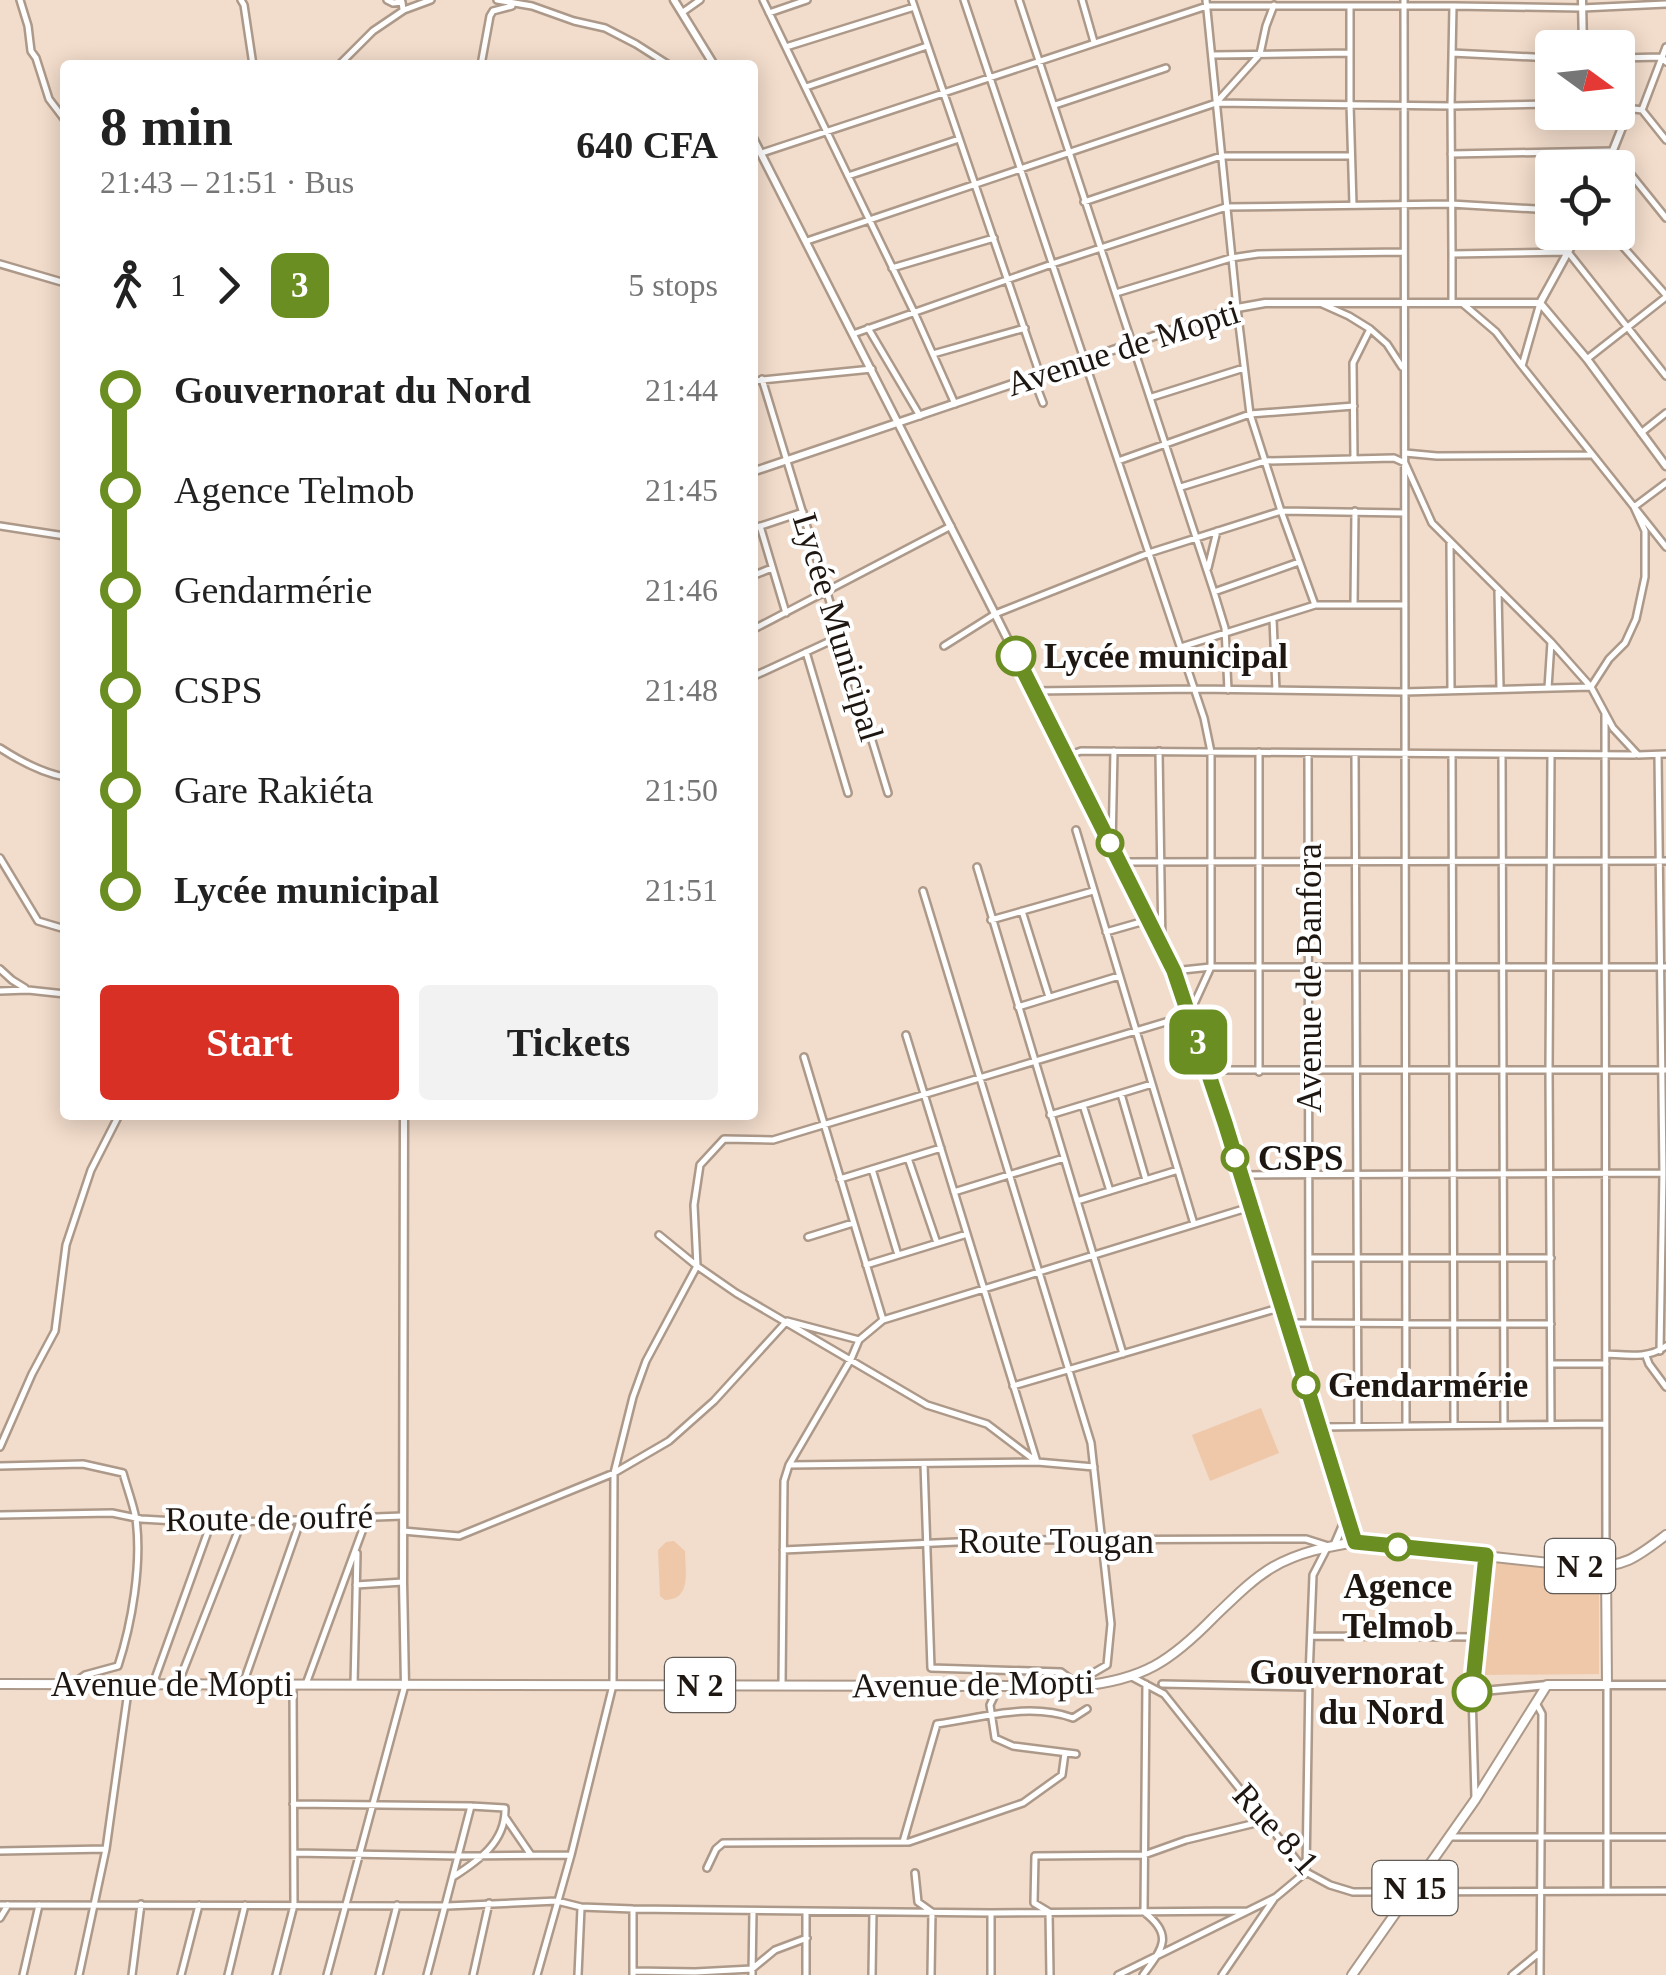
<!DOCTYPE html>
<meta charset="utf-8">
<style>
body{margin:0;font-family:Georgia,serif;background:#f2f2f2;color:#222;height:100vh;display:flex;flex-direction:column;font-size:38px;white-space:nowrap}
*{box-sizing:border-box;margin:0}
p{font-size:32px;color:#767676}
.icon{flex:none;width:55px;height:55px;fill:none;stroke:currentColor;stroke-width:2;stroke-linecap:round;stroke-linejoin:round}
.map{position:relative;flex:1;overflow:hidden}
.panel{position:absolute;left:60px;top:60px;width:698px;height:1060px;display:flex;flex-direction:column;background:#fff;border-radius:10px;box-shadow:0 5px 25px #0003}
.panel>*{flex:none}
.badge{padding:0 20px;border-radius:15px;font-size:35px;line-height:65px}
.needle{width:65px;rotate:105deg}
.fabs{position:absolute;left:1535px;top:30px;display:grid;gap:20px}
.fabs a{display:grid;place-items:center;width:100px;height:100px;border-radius:10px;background:#fff;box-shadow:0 5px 25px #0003;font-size:50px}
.map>.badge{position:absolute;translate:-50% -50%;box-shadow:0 0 0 5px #fff}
.legs{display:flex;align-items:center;gap:15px;height:110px;padding:0 40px;font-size:32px}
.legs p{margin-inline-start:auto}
.head{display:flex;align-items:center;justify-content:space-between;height:170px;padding:0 40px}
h1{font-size:55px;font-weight:700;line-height:75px}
.button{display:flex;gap:20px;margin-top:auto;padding:20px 40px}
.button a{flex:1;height:115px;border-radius:10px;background:#d93025;color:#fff;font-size:40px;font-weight:700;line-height:115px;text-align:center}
.button a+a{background:#f2f2f2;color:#222}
ul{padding:0 40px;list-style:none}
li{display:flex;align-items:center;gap:35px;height:100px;font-size:38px}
li i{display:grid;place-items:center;width:15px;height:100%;margin:0 12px;background:currentColor}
li i::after{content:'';width:25px;height:25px;margin:-12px;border:8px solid;border-radius:50%;background:#fff}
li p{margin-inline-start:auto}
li:first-child i{background:linear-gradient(#0000 50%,currentColor 0)}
li:last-child i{background:linear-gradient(currentColor 50%,#0000 0)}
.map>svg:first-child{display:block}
</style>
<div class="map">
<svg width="1666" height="1975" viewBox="0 0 1666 1975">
<rect width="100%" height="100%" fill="#f2dccb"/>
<path fill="#efc8a9" d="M1261 1408 1279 1453 1210 1481 1192 1435Z
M674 1541 685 1551C685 1571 692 1600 665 1600L660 1596 658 1550 666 1542Z
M1489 1562 1599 1574V1674L1479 1675Z"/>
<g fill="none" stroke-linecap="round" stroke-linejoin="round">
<defs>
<path id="street" d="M20 0 28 26 31 51 36 58 49 99 65 120
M241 0 244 5 253 65
M387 0 393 3 402 2 403 9
M497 0 532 6 574 21 605 28 636 44 669 65
M763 0 914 312 955 404
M912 0 1040 375
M1019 0 1214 592 1225 628 1228 690
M1082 0 1094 42
M1206 0 1237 308 1250 414 1281 511 1315 605
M1404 0 1406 1426
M1350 6V104L1353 205
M1454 6 1582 8 1666 4
M683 12 700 0
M769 13 807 0
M786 47 914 7
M1452 53 1552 58
M1213 55 1350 53
M1618 58 1662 57 1666 62
M339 65 373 31 404 10 431 0
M481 65 490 16 493 11 512 6
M806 87 927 46
M1216 103 1260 54 1266 26 1274 5
M1055 105 1166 68
M1618 107 1642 110 1666 140
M1642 110 1666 47
M762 153 1207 6H1453L1451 106 1552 104
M1451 154 1612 151 1666 218
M848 176 959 139
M1084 202 1221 156H1351
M1610 232 1666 295
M807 241 1216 103 1451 106 1452 254
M0 264 65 283
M892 268 994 238
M1116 293 1231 258 1258 254 1404 252
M1320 303 1349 316 1370 329
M1452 303V254L1568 252 1666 376
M1462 303 1496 332 1522 366
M1540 303 1522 366 1666 547
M868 328 920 416
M853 334 1052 264 1226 207 1451 204 1552 210
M933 354 1025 328
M1587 359 1666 297
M1033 377 1043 403
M762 379 888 793
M752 381 872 369
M1152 397 1244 368
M1641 433 1666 413
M1405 453 1437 456 1591 455
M1354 459 1353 363 1370 329 1387 344 1402 367
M1118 461 1250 414 1354 406
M1181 487 1265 461 1394 458 1405 463 1432 523 1551 642 1591 687 1613 728 1638 755 1666 754
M1355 511 1354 605H1405
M0 526 65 536
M760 526 786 613
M752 529 803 512
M1450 543 1451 690
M1208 568 1217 531
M752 576 772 568
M1498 591 1500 688
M1214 592 1299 562
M1273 619 1276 690
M752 630 951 526
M944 646 995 614 1149 553 1281 511 1404 513
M1181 647 1315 605H1354
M806 652 848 793
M752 677 841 636
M1548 688 1551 642
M1034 691 1195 689 1404 692 1591 687 1609 659 1625 643 1636 619 1645 577V531L1634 507 1666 483
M1605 713 1606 1565
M0 748C20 761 42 773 65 777
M1159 751 1162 948
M1308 753 1309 1323
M1355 753 1358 1426
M1452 754 1454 1425
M1502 755 1504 1425
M1551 755 1549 1070 1551 1424
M1658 755 1663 1173 1660 1351
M1067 756 1081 751 1635 755
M1076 830 1194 1224
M1112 847 1114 751
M0 858 38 921 65 929
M1119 862 1666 861
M977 867 1123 1354
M923 891 1091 1443 1111 1624 1107 1665 1088 1676 1080 1686 1061 1672 931 1668 924 1464
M1022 911 1049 997
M991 920 1093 891
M1106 932 1148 920
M0 969 12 980 25 988
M1173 971 1211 967H1666
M0 991 28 990 65 994
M1018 1007 1119 976
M804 1057 883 1320
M1208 1070H1666
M1259 1072V752
M1121 1094 1146 1180
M1083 1105 1110 1191
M1050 1115 1152 1084
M908 1158 937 1243
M872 1169 898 1255
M1240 1175 1662 1173
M840 1179 941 1148
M954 1192 1064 1158
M1077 1201 1178 1170
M659 1235 697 1266 736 1293 927 1405 987 1424 1037 1462 906 1035
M808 1237 853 1223
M1309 1258H1551
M866 1265 967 1234
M1287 1323 1551 1324
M1606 1354C1627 1355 1648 1359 1666 1346
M1646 1356 1649 1364 1666 1387
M1551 1364H1606
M1013 1386 1282 1307
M1319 1427 1606 1424
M0 1447 32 1374 55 1331 66 1245 91 1170 119 1115
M789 1465 1037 1462 1094 1467
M0 1466 83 1464 123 1473C127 1488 133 1503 136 1519 142 1564 132 1623 118 1666L85 1675 75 1682
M0 1515 112 1513 141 1519 211 1523 403 1516
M403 1531 459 1536 614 1473 669 1441 714 1401 787 1321 859 1340 883 1320 1250 1207
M783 1550 1000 1540 1306 1539 1328 1546 1313 1575 1309 1677 1306 1872 1276 1897 1118 1975
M356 1585 403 1582
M1311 1636 1477 1637
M1132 1677 1164 1694
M153 1684 211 1523
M178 1684 242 1521
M243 1684 301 1519
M306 1684 367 1518
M1162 1684 1308 1687
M354 1685 357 1553
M782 1685 784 1481 789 1465 851 1359 859 1340
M1607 1685V1891
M999 1686 990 1705 995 1738 1013 1746 1076 1754
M1472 1693 1475 1797
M1164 1694 1306 1872 1330 1885 1353 1892 1666 1891
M1536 1703 1542 1714 1540 1975
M293 1804 471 1806 505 1808C506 1842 478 1861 453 1877
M505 1817 531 1855
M1449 1837H1666
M903 1842 937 1724C982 1718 1028 1702 1073 1718L1087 1709
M0 1851 106 1849
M294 1853 459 1856 571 1855
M707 1868 716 1849 723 1843 909 1842 1023 1803 1062 1775 1065 1753
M915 1873 918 1902 932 1912 931 1975
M0 1905 447 1906 557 1901 581 1907 633 1909 991 1913 1248 1911
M633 1909V1975
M806 1911V1975
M991 1913V1975
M0 1918 8 1905
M633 1971 695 1972 752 1969 775 1950 807 1938
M23 1975 39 1905
M79 1975 106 1849 129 1684
M132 1975 141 1904
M181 1975 199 1905
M228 1975 245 1905
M276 1975 294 1905 293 1685
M327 1975 405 1685
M379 1975 397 1905
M427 1975 471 1806
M473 1975 489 1903
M537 1975 571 1855 613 1685 614 1473 633 1397 646 1361 697 1266 694 1205 700 1165 724 1139 773 1140 1189 1015 1211 967V752L1204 718 964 0
M578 1975 581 1908
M752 1975 753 1911
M872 1975 873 1912
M1050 1975 1049 1912 1034 1903 1035 1856 1144 1855 1186 1840 1264 1821
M1143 1975C1163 1948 1174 1935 1144 1912L1146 1684
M1222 1975 1274 1899
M1512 1975 1540 1952"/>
<path id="secondary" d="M674 0 714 65
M1582 0 1583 48
M752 136 995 614 1173 971 1225 1123 1355 1542
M1606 168 1625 120 1626 109 1618 96
M1540 303 1579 232
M752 472 1237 308 1265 303H1540L1587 359 1666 466
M404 1115 403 1582 405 1685
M1334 1546 1346 1518
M1486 1555 1472 1692 1547 1685
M1607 1685H1666"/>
<path id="primary" d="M0 1684 1080 1686C1143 1680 1171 1661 1214 1617 1233 1599 1251 1580 1273 1567 1299 1552 1326 1547 1355 1542L1587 1567C1626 1567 1637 1557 1666 1535
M1352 1975 1475 1800 1547 1685H1607L1606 1567"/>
</defs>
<use href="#street" stroke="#ad9989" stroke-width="10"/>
<use href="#secondary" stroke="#ad9989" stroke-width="11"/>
<use href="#primary" stroke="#ad9989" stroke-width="12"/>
<use href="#street" stroke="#fff" stroke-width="5"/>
<use href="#secondary" stroke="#fff" stroke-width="6"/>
<use href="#primary" stroke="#fff" stroke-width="8"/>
</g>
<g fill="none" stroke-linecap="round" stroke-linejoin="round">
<defs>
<path id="line-1" d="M1016 656 1174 971 1225 1123 1355 1542 1486 1555 1472 1692"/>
</defs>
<use href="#line-1" stroke="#fff" stroke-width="22"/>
<use href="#line-1" stroke="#6b8e23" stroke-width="15"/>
</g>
<g fill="#fff" stroke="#6b8e23" stroke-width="5">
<circle cx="1016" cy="656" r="18"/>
<circle cx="1110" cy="843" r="12"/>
<circle cx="1235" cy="1158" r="12"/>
<circle cx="1306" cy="1385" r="12"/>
<circle cx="1398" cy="1547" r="12"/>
<circle cx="1472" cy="1692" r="18"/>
</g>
<g text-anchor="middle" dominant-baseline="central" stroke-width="8" stroke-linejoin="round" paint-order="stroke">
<g fill="#fff" stroke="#625c58" stroke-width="2.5">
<rect x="1545" y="1539" width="70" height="54" rx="8"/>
<rect x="665" y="1658" width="70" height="54" rx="8"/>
<rect x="1372.5" y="1861" width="85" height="54" rx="8"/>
</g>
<g font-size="32" font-weight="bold" fill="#1e1611">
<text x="1580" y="1566">N 2</text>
<text x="700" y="1685">N 2</text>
<text x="1415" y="1888">N 15</text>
</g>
<g font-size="35" fill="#1e1611" stroke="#fff">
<text transform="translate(1123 348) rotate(-18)">Avenue de Mopti</text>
<text transform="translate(838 627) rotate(73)">Lycée Municipal</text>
<text transform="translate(1309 978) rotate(-90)">Avenue de Banfora</text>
<text transform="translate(269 1518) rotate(-1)">Route de oufré</text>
<text x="1056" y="1541">Route Tougan</text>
<text x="172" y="1684">Avenue de Mopti</text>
<text transform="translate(973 1684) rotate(-1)">Avenue de Mopti</text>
<text transform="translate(1276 1829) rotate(48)">Rue 8.1</text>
</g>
<g font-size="35" font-weight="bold" fill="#1e1611" stroke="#fff" text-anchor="start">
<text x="1044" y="656">Lycée municipal</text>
<text x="1258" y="1158">CSPS</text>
<text x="1328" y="1385">Gendarmérie</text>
<text x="1398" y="1586" text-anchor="middle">Agence<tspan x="1398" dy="40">Telmob</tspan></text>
<text x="1444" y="1672" text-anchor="end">Gouvernorat<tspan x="1444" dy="40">du Nord</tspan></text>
</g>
</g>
</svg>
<div class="fabs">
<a><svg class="needle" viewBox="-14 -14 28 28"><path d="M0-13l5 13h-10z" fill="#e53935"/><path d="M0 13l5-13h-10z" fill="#767676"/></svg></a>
<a><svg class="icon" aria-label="locate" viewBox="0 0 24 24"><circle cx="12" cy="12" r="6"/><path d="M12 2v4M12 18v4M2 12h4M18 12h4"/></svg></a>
</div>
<b class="badge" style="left:1198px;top:1042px;background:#6b8e23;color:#fff">3</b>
<section class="panel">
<div class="head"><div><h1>8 min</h1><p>21:43 – 21:51 · Bus</p></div><b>640 CFA</b></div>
<div class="legs"><svg class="icon" aria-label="walk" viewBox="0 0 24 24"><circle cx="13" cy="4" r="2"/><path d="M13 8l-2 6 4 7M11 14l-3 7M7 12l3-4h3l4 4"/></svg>1<svg class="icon" aria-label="forward" viewBox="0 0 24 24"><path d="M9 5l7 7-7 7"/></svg><b class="badge" style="background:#6b8e23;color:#fff">3</b><p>5 stops</p></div>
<ul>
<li><i style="color:#6b8e23"></i><b>Gouvernorat du Nord</b><p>21:44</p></li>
<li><i style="color:#6b8e23"></i><span>Agence Telmob</span><p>21:45</p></li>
<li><i style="color:#6b8e23"></i><span>Gendarmérie</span><p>21:46</p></li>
<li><i style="color:#6b8e23"></i><span>CSPS</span><p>21:48</p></li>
<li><i style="color:#6b8e23"></i><span>Gare Rakiéta</span><p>21:50</p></li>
<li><i style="color:#6b8e23"></i><b>Lycée municipal</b><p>21:51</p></li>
</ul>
<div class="button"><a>Start</a><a>Tickets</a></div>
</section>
</div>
